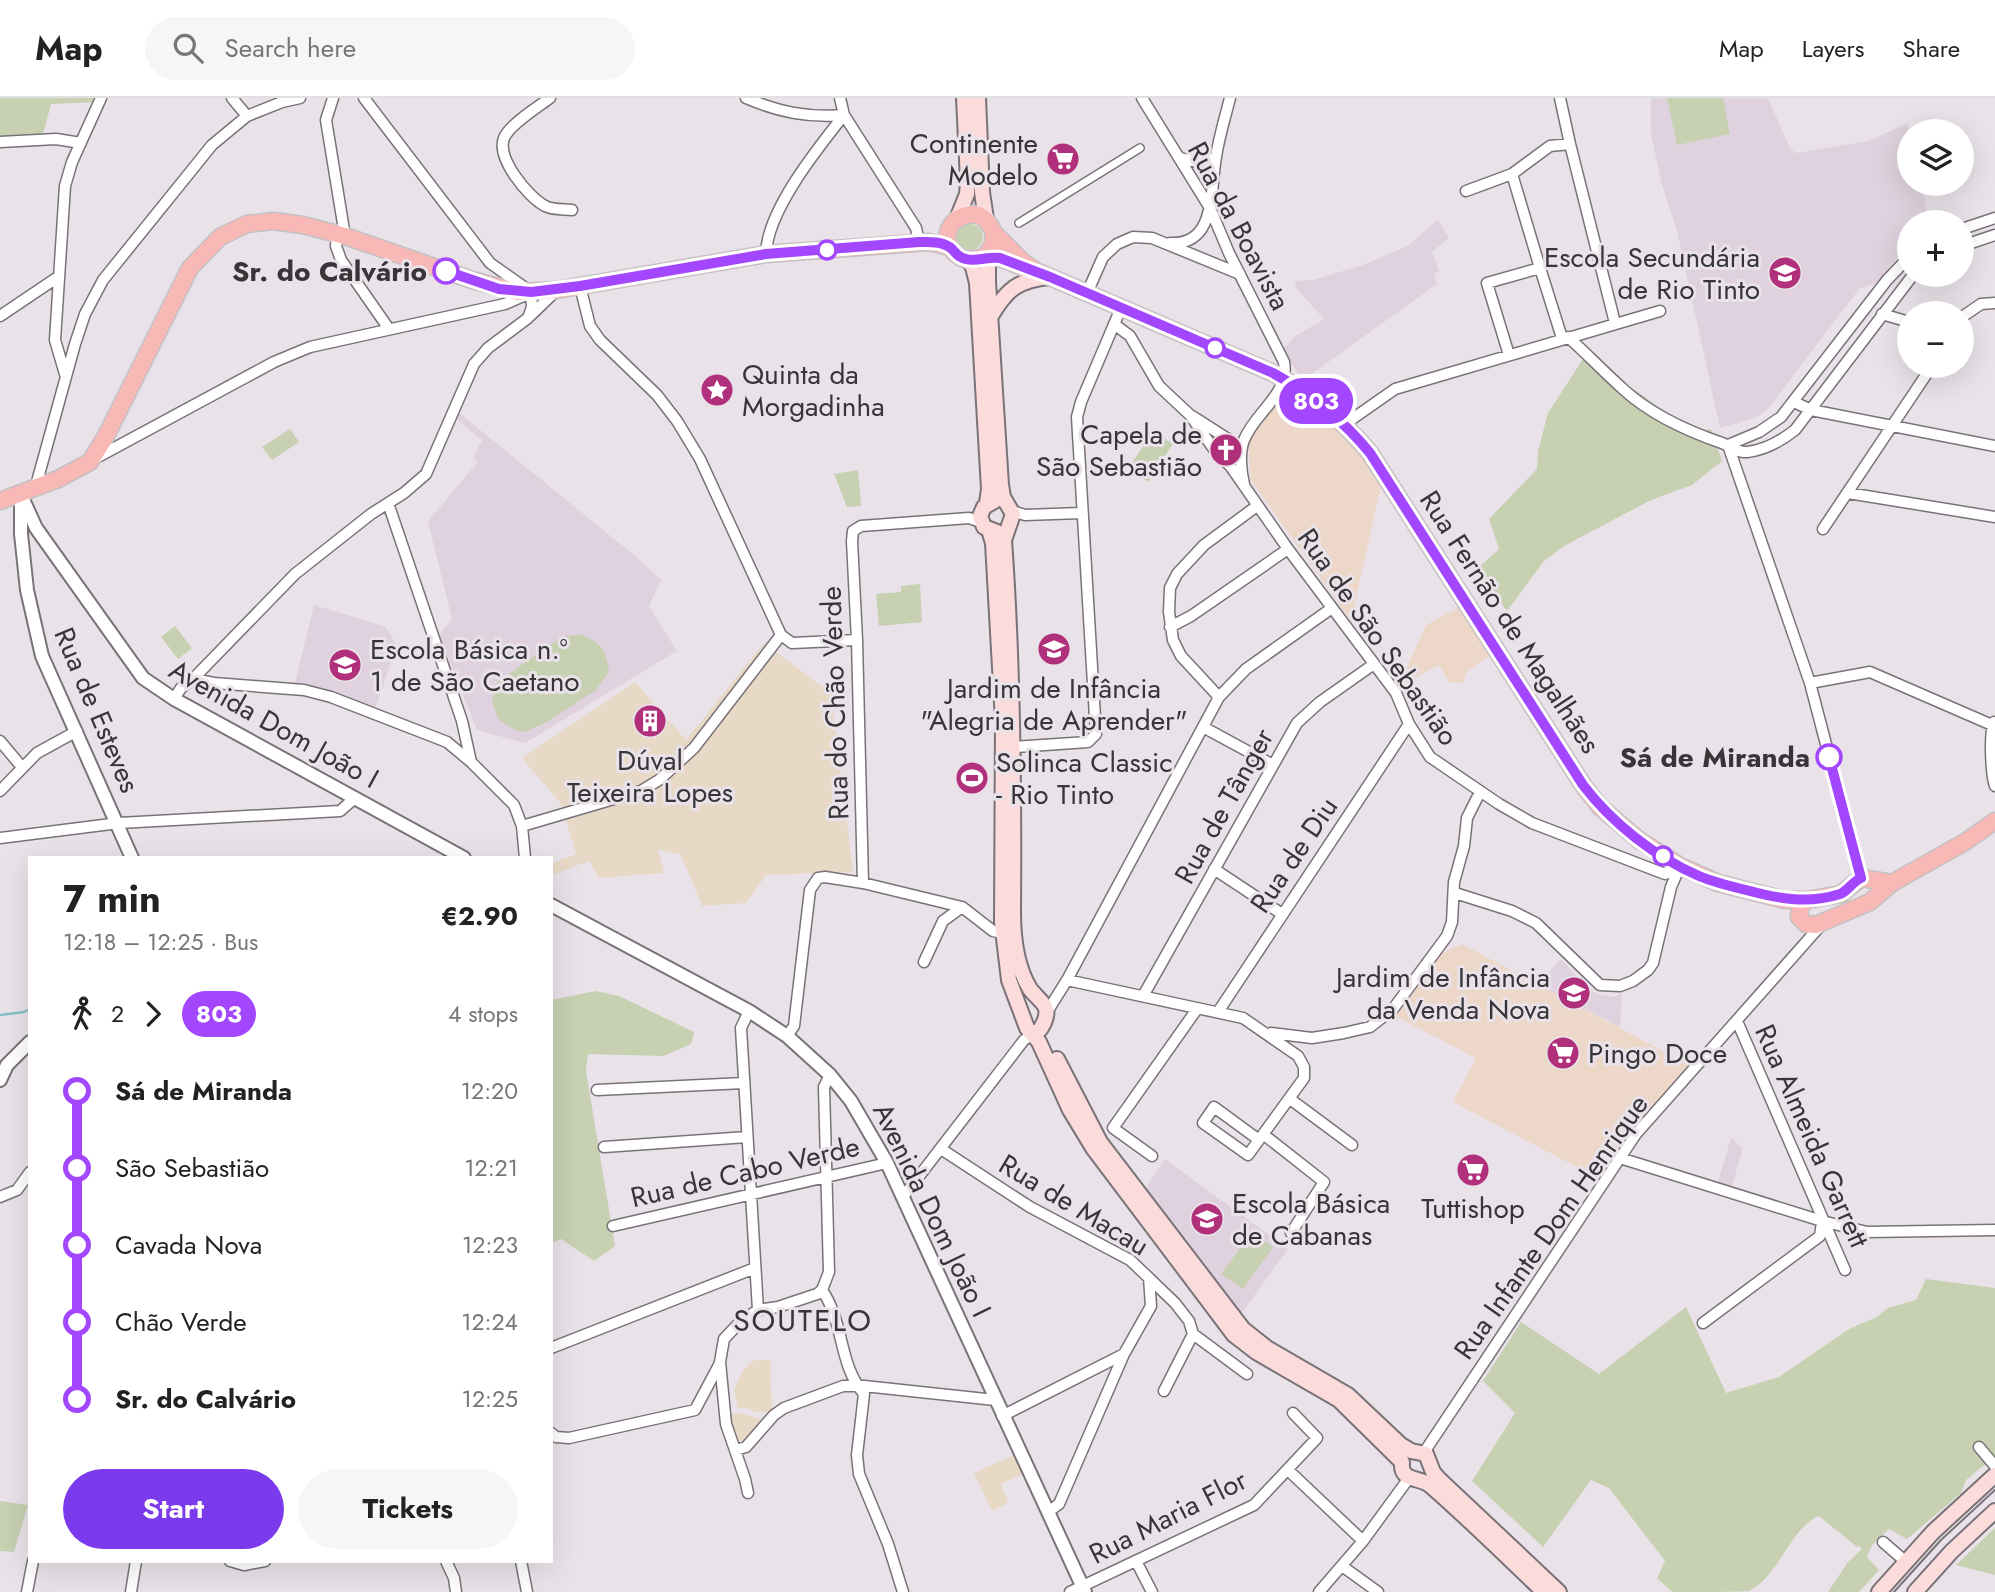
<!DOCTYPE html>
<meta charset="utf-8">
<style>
body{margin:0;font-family:Jost,sans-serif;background:#f6f6f6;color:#222;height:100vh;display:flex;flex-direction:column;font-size:26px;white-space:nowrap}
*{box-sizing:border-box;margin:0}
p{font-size:23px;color:#767676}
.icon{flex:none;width:38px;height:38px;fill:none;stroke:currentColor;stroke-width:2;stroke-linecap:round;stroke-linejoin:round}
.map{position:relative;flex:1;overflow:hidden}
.side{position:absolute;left:28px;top:758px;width:525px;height:707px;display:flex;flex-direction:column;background:#fff;border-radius:0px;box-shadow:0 7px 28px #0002}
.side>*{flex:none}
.badge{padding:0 14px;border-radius:23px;font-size:24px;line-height:46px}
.tools{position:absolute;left:1897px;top:21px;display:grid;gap:14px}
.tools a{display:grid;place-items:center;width:77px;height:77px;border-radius:50%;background:#fff;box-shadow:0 7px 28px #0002;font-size:35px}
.map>.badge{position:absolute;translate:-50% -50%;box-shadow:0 0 0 4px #fff}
.legs{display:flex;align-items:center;gap:10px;height:77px;padding:0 35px;font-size:23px}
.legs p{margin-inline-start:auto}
.head{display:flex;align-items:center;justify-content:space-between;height:119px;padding:0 35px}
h1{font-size:38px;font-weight:700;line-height:52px}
.cta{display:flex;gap:14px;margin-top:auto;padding:14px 35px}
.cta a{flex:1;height:80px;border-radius:42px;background:#7c3aed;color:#fff;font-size:28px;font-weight:700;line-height:80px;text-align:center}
.cta a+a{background:#f6f6f6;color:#222}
ul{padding:0 35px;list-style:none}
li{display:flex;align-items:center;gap:24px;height:77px;font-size:26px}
li i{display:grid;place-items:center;width:10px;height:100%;margin:0 9px;background:currentColor}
li i::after{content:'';width:18px;height:18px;margin:-9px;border:5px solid;border-radius:50%;background:#fff}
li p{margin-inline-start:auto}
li:first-child i{background:linear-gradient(#0000 50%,currentColor 0)}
li:last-child i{background:linear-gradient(currentColor 50%,#0000 0)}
header{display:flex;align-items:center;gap:42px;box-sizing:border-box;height:98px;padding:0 35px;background:#fff;border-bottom:2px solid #e0e0e0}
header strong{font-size:33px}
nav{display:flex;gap:38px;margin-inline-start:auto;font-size:24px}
.search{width:490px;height:63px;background:#f6f6f6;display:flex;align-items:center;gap:18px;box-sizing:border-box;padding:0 24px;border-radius:38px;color:#767676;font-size:26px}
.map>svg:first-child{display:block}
</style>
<header>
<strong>Map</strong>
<div class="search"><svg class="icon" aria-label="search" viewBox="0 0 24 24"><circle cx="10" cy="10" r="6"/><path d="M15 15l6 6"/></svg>Search here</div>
<nav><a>Map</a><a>Layers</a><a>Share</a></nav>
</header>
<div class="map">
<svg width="1995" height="1494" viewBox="0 0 1995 1494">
<rect width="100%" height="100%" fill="#eae2e9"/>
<path fill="#ecd7c9" d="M1286 293 1356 348 1382 383 1352 518 1349 520 1251 382 1248 343Z
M1458 501 1493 555 1467 574 1463 585 1449 584 1439 567 1398 589 1426 527 1457 510Z
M1462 846 1691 968 1642 1022 1598 1080 1453 1004 1476 960 1393 917 1436 858Z"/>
<path fill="#e7d9c6" d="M764 545 831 595 853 774 766 777 746 805 702 808 681 757 658 751 664 775 599 780 589 763 551 777V766L576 756 561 706 522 660 635 584 686 642Z
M754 1262H770L772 1314H756L747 1310H738L734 1292 743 1272Z
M743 1315 762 1322 753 1337 746 1342 739 1343 735 1341 730 1316Z
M1014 1357 1023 1376 1001 1386 1008 1405 992 1413 974 1375Z"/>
<path fill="#dfd2de" d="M1651 0H1768L1790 50 1796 55 1868 43 1908 25 1909 86H1921L1929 124H1909V149L1892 165 1877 185 1860 190 1767 312 1757 319 1720 330 1677 133 1662 87 1651 36Z
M1438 121 1449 140 1432 154 1439 173 1434 176 1437 186 1303 282 1282 253 1294 239 1324 221 1295 189 1296 183 1313 182 1363 167 1408 148Z
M458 314 634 457 661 482 649 508 677 553 525 645 477 632 439 537 452 521 428 423 478 364 473 360 482 342 457 322Z
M314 507 386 529 397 548 375 611 303 585H295Z
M1561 861 1582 885 1597 896 1613 899 1622 896 1620 929 1537 886Z
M1731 1040 1743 1050 1732 1088 1718 1084Z
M1165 1061 1288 1151 1241 1216 1145 1091Z"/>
<path fill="#c7d0b1" d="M0 0H99V4L51 6 42 40 0 38Z
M1667 0H1723L1730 36 1677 47Z
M957 139a13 13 0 1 1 26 0a13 13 0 1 1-26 0Z
M1583 261 1626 298 1635 292C1653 304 1690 336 1711 331L1722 363 1692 387 1651 402 1564 448 1544 463 1507 513 1476 472 1499 451 1489 421 1537 371 1538 353 1548 315Z
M290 331 299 344 272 362 262 349Z
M1153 333 1173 346 1148 384 1128 371Z
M858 372 861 408 847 409 834 376Z
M920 486 922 524 879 528 876 496 901 494V488Z
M175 528 192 550 178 561 161 539Z
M582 537C601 545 607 553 609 574L596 592 547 624 524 634 515 632 498 621 492 603 496 585 563 538Z
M596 893 619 898 694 934 691 946 664 958 588 956 586 973 615 1148 594 1163 561 1141 551 1145V902Z
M1252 1134 1273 1149 1243 1191 1221 1176Z
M1926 1181 1995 1190V1358L1966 1382 1961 1395 1907 1441 1889 1431 1872 1447 1867 1459 1879 1472 1859 1494H1828L1848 1464 1862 1451 1859 1448 1857 1449 1819 1418C1789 1431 1781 1476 1749 1493 1743 1494 1684 1494 1672 1494L1657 1480 1665 1463 1609 1390 1591 1382 1543 1449 1472 1383 1515 1315 1483 1283 1521 1224 1599 1276 1686 1209 1726 1295 1779 1279 1849 1231 1877 1219 1888 1210 1916 1202Z
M0 1403 28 1407 14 1454 0 1453Z
M1995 1430V1477L1956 1467Z"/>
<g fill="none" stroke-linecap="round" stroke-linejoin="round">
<path stroke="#84bfc9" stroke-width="2.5" d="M0 917 24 914 30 911"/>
<defs>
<path id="pedestrian" d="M1019 125 1140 50"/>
<path id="minor" d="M232 0 247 18
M333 0 326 22 345 138
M364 0 490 165 531 194
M550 0C538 9 510 26 504 40 496 60 528 99 545 108 552 112 564 111 572 112
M746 0C779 14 807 20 844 17
M840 0 844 17 916 130 919 144
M1142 0 1210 110 1229 155 1284 264C1290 296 1255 314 1244 342 1239 354 1241 374 1244 386
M1560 0 1570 46 1615 225
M0 44 56 41 81 45
M1179 60 1199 64 1215 60
M1512 76 1540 170
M1466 93 1512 76 1550 48 1570 46
M1962 131 1995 120
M337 136 336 148 341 162 389 231
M1170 145C1217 148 1210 90 1216 59 1219 39 1225 20 1230 0
M1962 148 1995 137
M766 156C767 113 817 51 844 17
M580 188 590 228 600 242 657 297 677 323 700 361 781 537 792 545 857 542
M1087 195 1103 159 1117 146 1133 139 1152 140 1240 176
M1882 216 1909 224
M0 218 58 179
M530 218 557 192
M1962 219 1981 206 1995 205
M1114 226 1130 238 1159 288 1190 317 1213 350 1231 369 1288 451 1396 595 1409 626 1430 659 1499 706 1532 725 1665 776 1680 768
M1568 239C1587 256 1604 274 1623 291 1650 316 1687 333 1722 345 1731 348 1737 355 1747 354 1765 352 1781 343 1795 332L1913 177
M1509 257 1487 185 1540 170 1562 240
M65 276 55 242 65 88 72 64 101 0
M1794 304 1811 312 1995 348
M1192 318 1242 350
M1345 326 1395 291 1660 213
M1728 347 1810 585 1861 780
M1728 347 1759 334 1781 319 1887 182 1909 159
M94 361 274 264 310 249 505 206 528 196
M35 391 75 246 85 216 103 182 212 47 247 18 282 4 300 0
M1848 395 1995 419
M388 405 462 623 471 664 514 707 522 728 525 760
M1012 413 1025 417 1081 415
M1823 431 1932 268
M1170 529 1191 518 1288 451
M193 581 214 585 304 592 331 599 447 644 471 664
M1810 585 1870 574 1992 627
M1219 599 1181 558 1173 542 1169 514 1170 490 1177 476 1204 447 1257 408
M174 601 181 590 193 581 295 476 371 416 404 395 426 376 474 266 488 250 528 220 532 209 531 194
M1994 624C1989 635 1991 677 1995 688
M1203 629 1273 667
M0 643 21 668
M1014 649 1088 644 1096 636 1077 319 1081 304 1121 210
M0 693 37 655 77 633
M522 728 641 693 659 682 694 650 781 537
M0 740 119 725 340 713 355 700
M1214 771 1282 816
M863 785 857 542 852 443 853 433 861 428 969 420 981 424
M1455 795 1512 813 1536 825 1600 887 1620 888 1633 883 1648 872 1653 865 1671 789 1680 768
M924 864 943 823 962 809
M1067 882 1243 920 1298 958 1304 969V980L1248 1057 1203 1025 1214 1009 1259 1042
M1143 898 1297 625 1320 604 1374 566
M749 913 741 930 758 1212
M1047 914 1067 882 1219 599 1246 571 1332 510
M1218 914 1409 626
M1737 923 1845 1172
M1271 935 1312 940 1344 935 1370 929 1393 911 1447 838 1452 824 1454 784 1464 748 1467 720 1480 694
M787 938 794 928 810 792 818 780 825 779 863 785 962 809 993 833 1002 835
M597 992 744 985
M1290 1001 1352 1047
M1263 1036 1324 1084 1291 1135
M604 1049 747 1039
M941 1051 1030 1109 1130 1162 1149 1180 1151 1208 1124 1256 1059 1406 1048 1414
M1152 1058 1113 1030 1197 911
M1620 1060 1822 1123 1867 1134 1995 1132
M0 1099 17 1092 30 1074
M903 1099 1024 942 1034 935
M613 1128 887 1065
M1149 1180 1175 1205 1189 1223 1193 1236 1247 1276
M822 1192C845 1226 838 1266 864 1296L857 1357 859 1376 888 1446 903 1494
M1703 1225 1820 1138 1822 1124
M551 1250 755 1170
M1164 1293 1193 1236
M1002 1318 1124 1256
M551 1335 556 1339 569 1340 695 1312 720 1265
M1979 1349 1995 1368
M735 1352 746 1349 774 1317 784 1310 843 1288H864L995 1302
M1426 1356 1427 1350 1636 1036 1822 826
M1288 1372 1363 1443
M748 1395 745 1381 726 1326 720 1264 724 1241 740 1224 758 1212 778 1209 817 1196 822 1192 829 1174 824 989 830 977
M1883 1444 1906 1464
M230 1463 244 1467 265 1463
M446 1463 454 1480 456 1494
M521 1463 527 1494
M1136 1463 1152 1494
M1342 1468 1378 1494
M27 1494 33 1463
M131 1494 136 1463
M1070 1494 1254 1407 1317 1340 1293 1315
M1319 1494 1363 1443 1409 1380"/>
<path id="tertiary" d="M21 397 36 430 143 580 174 601 464 760
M21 401V436L27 492 42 558 132 760
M551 807 749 913 787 938 830 977 851 1003 887 1065 1085 1494
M0 982 7 967 30 944"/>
<path id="secondary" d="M978 0 982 94 986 121
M957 121 967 96 968 83 964 0
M991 151 988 160V184L1001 387 1003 399 1013 416 1004 442C1013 566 1014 690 1013 814 1013 841 1016 868 1030 891 1034 897 1045 905 1046 911 1048 919 1042 930 1037 935L1029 933
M968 162 973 169 977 185 989 391 987 405
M991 218C1007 191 1018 182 1050 179
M996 402 984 409 980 418 984 429 997 434
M989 432 993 445 1003 623 1002 824 1009 882 1027 930 1039 944 1070 1012 1093 1050 1234 1237 1256 1254 1339 1302 1402 1364C1400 1385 1420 1378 1431 1388 1470 1422 1507 1459 1544 1494
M1057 961 1100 1044 1243 1231 1267 1250 1348 1297 1401 1347 1411 1353 1426 1356 1433 1374 1439 1381 1559 1494
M1879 1494 1933 1434 1995 1377
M1915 1494 1952 1453 1995 1413"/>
<path id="primary" d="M994 135 1022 163 1036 173 1273 275C1311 296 1343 322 1370 355L1583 687 1600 709 1639 742 1680 768 1718 785 1785 802H1807L1841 796 1861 780 1892 785
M982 160C999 147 997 128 979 117 954 112 935 139 957 157 969 167 981 157 994 159 1004 160 1015 166 1024 170
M0 403 58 381 90 364 106 338 190 170 220 139 247 126 273 123 303 127 345 138 472 182 518 194 557 192 766 156 929 144 950 149
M1807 802 1800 809 1799 819 1806 826 1816 827 1870 804 1892 785 1965 744 1995 723"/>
</defs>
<use href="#pedestrian" stroke="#797278" stroke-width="10"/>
<use href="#minor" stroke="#797278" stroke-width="13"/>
<use href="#tertiary" stroke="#797278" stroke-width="16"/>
<use href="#secondary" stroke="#797278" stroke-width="18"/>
<use href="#primary" stroke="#c3c2c3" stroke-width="19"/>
<use href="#pedestrian" stroke="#fff" stroke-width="7"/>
<use href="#minor" stroke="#fff" stroke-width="10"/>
<use href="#tertiary" stroke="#fff" stroke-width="12"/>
<use href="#secondary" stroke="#fbdcdb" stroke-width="14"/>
<use href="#primary" stroke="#f8b8b6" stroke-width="16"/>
<path stroke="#787478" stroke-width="2" d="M1894 1494 1941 1442 1995 1392"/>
</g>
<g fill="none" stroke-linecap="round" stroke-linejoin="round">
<defs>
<path id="line-1" d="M446 173 499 191 531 194 580 188 766 156 919 144C930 144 943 143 952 151 957 156 959 160 966 161 977 164 988 158 1000 160L1050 179 1273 275C1311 296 1343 322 1370 355L1583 687C1612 725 1655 759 1699 778 1716 785 1733 789 1750 793 1780 801 1809 806 1840 796 1848 793 1852 784 1861 780L1829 659"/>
</defs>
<use href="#line-1" stroke="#fff" stroke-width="16"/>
<use href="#line-1" stroke="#a347ff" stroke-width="10"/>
</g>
<defs>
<symbol id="supermarket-disc" viewBox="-11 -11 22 22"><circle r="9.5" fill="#b1307b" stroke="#eae2e9"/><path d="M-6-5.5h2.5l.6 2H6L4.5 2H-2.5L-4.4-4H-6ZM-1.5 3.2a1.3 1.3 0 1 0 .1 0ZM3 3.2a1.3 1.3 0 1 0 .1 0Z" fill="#fff"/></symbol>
<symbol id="school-disc" viewBox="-11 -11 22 22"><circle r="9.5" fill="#b1307b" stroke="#eae2e9"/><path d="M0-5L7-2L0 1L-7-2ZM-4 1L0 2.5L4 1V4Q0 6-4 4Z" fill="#fff"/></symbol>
<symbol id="sight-disc" viewBox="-11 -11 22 22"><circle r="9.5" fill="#b1307b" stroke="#eae2e9"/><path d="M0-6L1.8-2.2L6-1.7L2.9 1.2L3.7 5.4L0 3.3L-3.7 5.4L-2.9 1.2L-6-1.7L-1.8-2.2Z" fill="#fff"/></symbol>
<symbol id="church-disc" viewBox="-11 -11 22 22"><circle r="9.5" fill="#b1307b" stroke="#eae2e9"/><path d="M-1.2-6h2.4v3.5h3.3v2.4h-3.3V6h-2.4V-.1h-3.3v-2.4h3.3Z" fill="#fff"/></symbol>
<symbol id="building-disc" viewBox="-11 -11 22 22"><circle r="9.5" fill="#b1307b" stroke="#eae2e9"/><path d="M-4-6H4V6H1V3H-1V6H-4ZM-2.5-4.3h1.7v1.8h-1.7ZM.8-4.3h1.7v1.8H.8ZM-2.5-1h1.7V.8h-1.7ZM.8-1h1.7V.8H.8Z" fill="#fff"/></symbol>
<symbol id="stadium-disc" viewBox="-11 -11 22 22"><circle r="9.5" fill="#b1307b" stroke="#eae2e9"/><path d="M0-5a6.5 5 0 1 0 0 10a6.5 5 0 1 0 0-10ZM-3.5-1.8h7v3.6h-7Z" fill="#fff"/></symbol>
</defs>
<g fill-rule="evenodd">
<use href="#supermarket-disc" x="1044" y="42" width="38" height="38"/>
<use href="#school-disc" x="1766" y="156" width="38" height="38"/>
<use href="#sight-disc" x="698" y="273" width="38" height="38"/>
<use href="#church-disc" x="1207" y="333" width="38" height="38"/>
<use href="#school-disc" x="1035" y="532" width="38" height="38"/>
<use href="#school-disc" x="326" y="548" width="38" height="38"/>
<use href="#building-disc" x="631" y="604" width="38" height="38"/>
<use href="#stadium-disc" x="953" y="661" width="38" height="38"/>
<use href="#school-disc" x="1555" y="876" width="38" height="38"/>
<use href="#supermarket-disc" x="1544" y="936" width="38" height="38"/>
<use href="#supermarket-disc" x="1454" y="1053" width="38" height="38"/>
<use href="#school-disc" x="1188" y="1102" width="38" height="38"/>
</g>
<g fill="#fff" stroke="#a347ff" stroke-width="3.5">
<circle cx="827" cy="152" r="9"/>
<circle cx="446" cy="173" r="12"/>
<circle cx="1215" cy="250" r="9"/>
<circle cx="1829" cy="659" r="12"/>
<circle cx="1663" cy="758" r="9"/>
</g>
<g text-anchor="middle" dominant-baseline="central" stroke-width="6" stroke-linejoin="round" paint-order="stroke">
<g font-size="28" fill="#383538" stroke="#eae2e9" text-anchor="start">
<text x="1038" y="45" text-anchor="end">Continente<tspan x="1038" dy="32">Modelo</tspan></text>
<text x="1760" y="159" text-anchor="end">Escola Secundária<tspan x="1760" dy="32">de Rio Tinto</tspan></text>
<text x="742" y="276">Quinta da<tspan x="742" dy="32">Morgadinha</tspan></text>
<text x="1202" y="336" text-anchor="end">Capela de<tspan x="1202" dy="32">São Sebastião</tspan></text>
<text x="370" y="551">Escola Básica n.º<tspan x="370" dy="32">1 de São Caetano</tspan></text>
<text x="1054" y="590" text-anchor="middle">Jardim de Infância<tspan x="1054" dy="32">"Alegria de Aprender"</tspan></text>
<text x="650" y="662" text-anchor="middle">Dúval<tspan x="650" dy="32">Teixeira Lopes</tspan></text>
<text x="996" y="664">Solinca Classic<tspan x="996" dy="32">- Rio Tinto</tspan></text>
<text x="1550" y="879" text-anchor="end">Jardim de Infância<tspan x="1550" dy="32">da Venda Nova</tspan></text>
<text x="1588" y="955">Pingo Doce</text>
<text x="1232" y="1105">Escola Básica<tspan x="1232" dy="32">de Cabanas</tspan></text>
<text x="1473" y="1110" text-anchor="middle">Tuttishop</text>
</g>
<g font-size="28" fill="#383538" stroke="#eae2e9">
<text transform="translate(1239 128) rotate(62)">Rua da Boavista</text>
<text transform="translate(1510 524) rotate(57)">Rua Fernão de Magalhães</text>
<text transform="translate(1378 539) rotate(55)">Rua de São Sebastião</text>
<text transform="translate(835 605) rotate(-92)">Rua do Chão Verde</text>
<text transform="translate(97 612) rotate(67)">Rua de Esteves</text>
<text transform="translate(274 626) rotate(29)">Avenida Dom João I</text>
<text transform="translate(1224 708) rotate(-61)">Rua de Tânger</text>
<text transform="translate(1294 757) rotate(-56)">Rua de Diu</text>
<text transform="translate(1812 1038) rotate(66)">Rua Almeida Garrett</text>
<text transform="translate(745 1074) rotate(-13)">Rua de Cabo Verde</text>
<text transform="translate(1074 1107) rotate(31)">Rua de Macau</text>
<text transform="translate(932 1112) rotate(64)">Avenida Dom João I</text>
<text transform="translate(1551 1129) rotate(-55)">Rua Infante Dom Henrique</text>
<text transform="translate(1168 1419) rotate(-27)">Rua Maria Flor</text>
</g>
<g font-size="28" font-weight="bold" fill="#383538" stroke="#eae2e9" text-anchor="end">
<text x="427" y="173">Sr. do Calvário</text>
<text x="1810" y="659">Sá de Miranda</text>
</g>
<g font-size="30" letter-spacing="2" fill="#383538" stroke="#eae2e9">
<text x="803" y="1222">SOUTELO</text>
</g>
</g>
</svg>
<div class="tools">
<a><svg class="icon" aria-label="layers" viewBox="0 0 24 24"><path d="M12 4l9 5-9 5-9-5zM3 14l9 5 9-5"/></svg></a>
<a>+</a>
<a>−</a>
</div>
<b class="badge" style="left:1316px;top:303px;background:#a347ff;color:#fff">803</b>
<section class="side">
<div class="head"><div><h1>7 min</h1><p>12:18 – 12:25 · Bus</p></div><b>€2.90</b></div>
<div class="legs"><svg class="icon" aria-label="walk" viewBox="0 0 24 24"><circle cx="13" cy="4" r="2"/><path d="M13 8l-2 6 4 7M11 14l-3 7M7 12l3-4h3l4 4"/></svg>2<svg class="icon" aria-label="forward" viewBox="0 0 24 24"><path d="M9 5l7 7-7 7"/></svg><b class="badge" style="background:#a347ff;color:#fff">803</b><p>4 stops</p></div>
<ul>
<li><i style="color:#a347ff"></i><b>Sá de Miranda</b><p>12:20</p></li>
<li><i style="color:#a347ff"></i><span>São Sebastião</span><p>12:21</p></li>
<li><i style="color:#a347ff"></i><span>Cavada Nova</span><p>12:23</p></li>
<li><i style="color:#a347ff"></i><span>Chão Verde</span><p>12:24</p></li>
<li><i style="color:#a347ff"></i><b>Sr. do Calvário</b><p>12:25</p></li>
</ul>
<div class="cta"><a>Start</a><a>Tickets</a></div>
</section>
</div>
